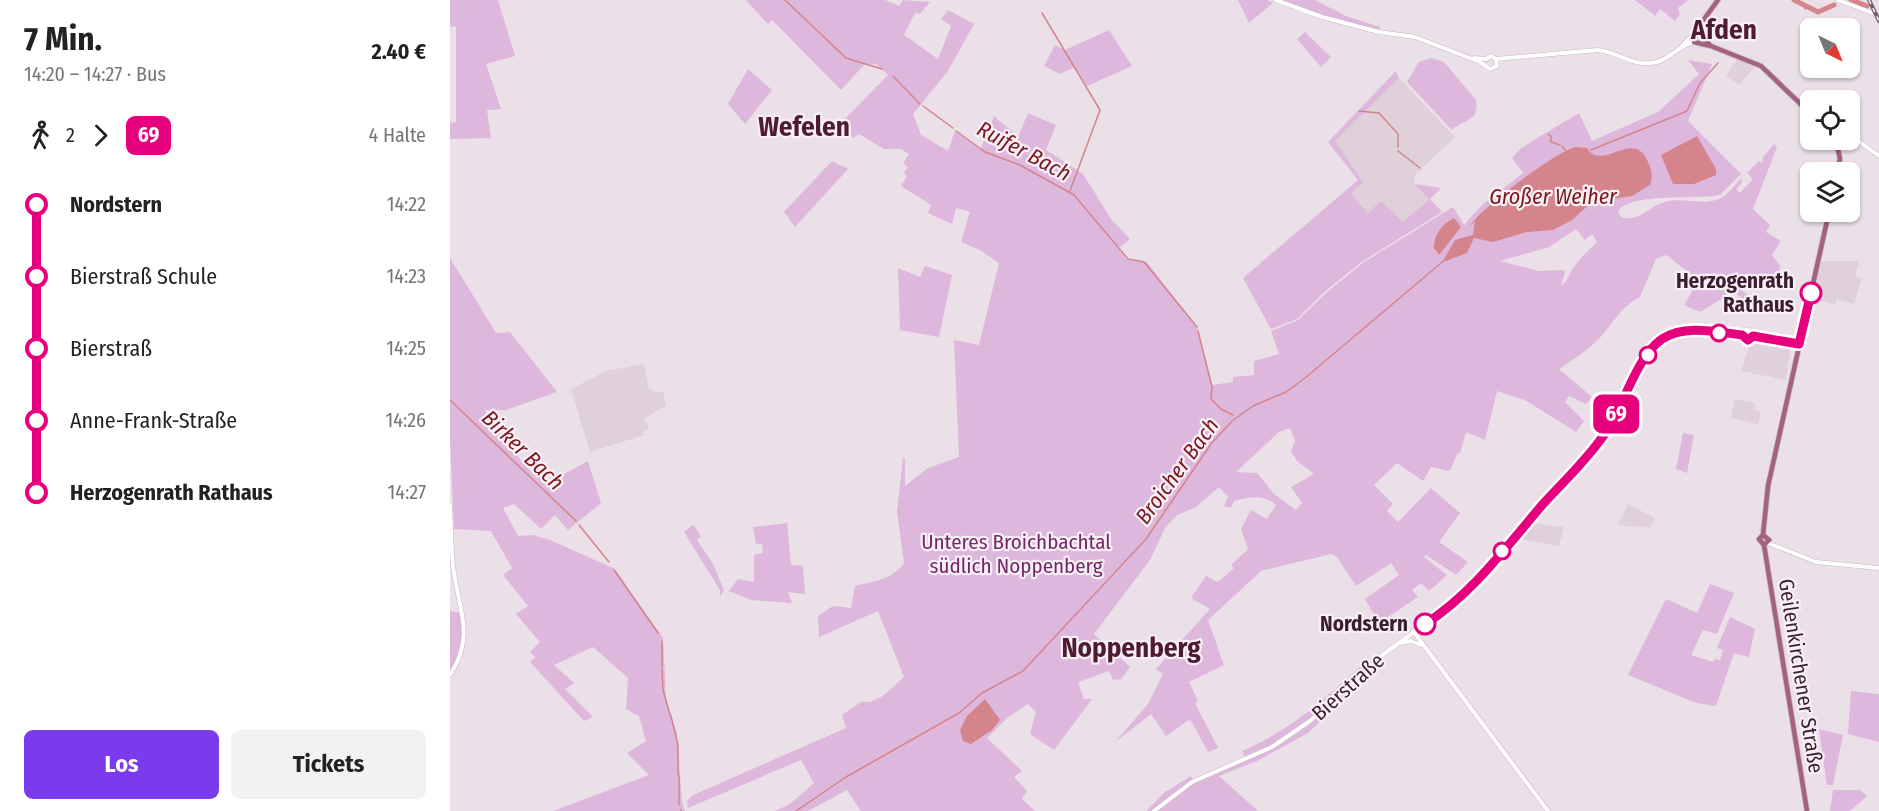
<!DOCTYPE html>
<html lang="de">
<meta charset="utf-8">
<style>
body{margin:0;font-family:"Fira Sans Condensed",sans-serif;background:#f2f2f2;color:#222;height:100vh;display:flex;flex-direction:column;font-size:22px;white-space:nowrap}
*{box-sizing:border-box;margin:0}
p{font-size:20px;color:#767676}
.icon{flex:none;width:33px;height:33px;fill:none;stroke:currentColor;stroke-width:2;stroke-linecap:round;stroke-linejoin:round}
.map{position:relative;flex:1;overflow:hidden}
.panel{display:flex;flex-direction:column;background:#fff;width:450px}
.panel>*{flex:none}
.badge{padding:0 12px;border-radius:9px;font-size:21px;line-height:39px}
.needle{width:39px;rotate:137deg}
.controls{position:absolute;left:1350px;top:18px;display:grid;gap:12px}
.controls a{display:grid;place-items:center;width:60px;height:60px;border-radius:9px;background:#fff;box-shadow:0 2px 4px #0004;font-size:30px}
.map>.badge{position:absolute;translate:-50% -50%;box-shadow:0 0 0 3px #fff}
.legs{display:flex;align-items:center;gap:9px;height:66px;padding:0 24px;font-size:20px}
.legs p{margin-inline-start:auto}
.headline{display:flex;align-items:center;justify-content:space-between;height:102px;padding:0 24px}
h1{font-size:33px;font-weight:700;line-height:45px}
.button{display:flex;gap:12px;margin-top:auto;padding:12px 24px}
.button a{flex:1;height:69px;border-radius:9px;background:#7c3aed;color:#fff;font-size:24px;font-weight:700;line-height:69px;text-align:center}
.button a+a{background:#f2f2f2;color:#222}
ul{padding:0 24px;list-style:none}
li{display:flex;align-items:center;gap:21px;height:72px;font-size:22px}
li i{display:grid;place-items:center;width:9px;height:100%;margin:0 8px;background:currentColor}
li i::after{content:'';width:15px;height:15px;margin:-8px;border:4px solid;border-radius:50%;background:#fff}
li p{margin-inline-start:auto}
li:first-child i{background:linear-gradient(#0000 50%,currentColor 0)}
li:last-child i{background:linear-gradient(currentColor 50%,#0000 0)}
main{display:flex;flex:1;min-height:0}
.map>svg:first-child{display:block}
</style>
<main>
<section class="panel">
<div class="headline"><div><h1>7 Min.</h1><p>14:20 – 14:27 · Bus</p></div><b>2.40 €</b></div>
<div class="legs"><svg class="icon" aria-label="walk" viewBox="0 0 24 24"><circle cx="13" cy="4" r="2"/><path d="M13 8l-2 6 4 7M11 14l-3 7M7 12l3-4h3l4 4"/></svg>2<svg class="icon" aria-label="forward" viewBox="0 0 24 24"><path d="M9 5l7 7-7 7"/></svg><b class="badge" style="background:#e6007e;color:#fff">69</b><p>4 Halte</p></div>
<ul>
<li><i style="color:#e6007e"></i><b>Nordstern</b><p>14:22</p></li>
<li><i style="color:#e6007e"></i><span>Bierstraß Schule</span><p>14:23</p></li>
<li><i style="color:#e6007e"></i><span>Bierstraß</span><p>14:25</p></li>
<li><i style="color:#e6007e"></i><span>Anne-Frank-Straße</span><p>14:26</p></li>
<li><i style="color:#e6007e"></i><b>Herzogenrath Rathaus</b><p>14:27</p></li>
</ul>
<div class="button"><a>Los</a><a>Tickets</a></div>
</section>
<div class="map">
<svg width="1429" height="811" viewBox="0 0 1429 811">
<rect width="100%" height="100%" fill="#ebdfe8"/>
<path fill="#dfd0da" d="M1287 59 1305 67 1289 85 1276 76Z
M949 78 1005 137 964 176 965 184 979 198 953 223 918 213 901 194 913 182 884 141Z
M1371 261H1409L1405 276 1412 278 1404 304 1387 299 1385 304 1363 299Z
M1300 343 1340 349 1336 380 1291 371Z
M194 364 199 389H202L204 393 213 391 216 405 194 419 199 428 192 432 194 435 140 452 121 389 156 371Z
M1285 399 1305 403V410L1311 412 1308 424 1281 418Z
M1178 504 1205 518 1200 528 1168 525Z
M1083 523 1114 527 1109 546 1070 539Z"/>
<path fill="#deb7dd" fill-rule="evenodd" d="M0 0H48L65 56 36 64 51 109 37 110 41 138 0 139V123L6 122V26L0 27Z
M296 0H435L449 6 453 0 480 2 470 14 465 13 454 35 488 59 501 26 491 19 498 10 524 24 498 71 463 114 471 135 498 151 505 131 533 151 531 148 544 116 568 137 578 113 606 125 596 150 633 174 661 219 680 239 670 247 666 245 677 260 697 262 747 327 762 385 783 382V377L804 375V361L829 354 821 331 848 320 876 293 914 262 1003 207 1014 225 1032 205 1073 173 1062 158 1071 148 1129 113 1142 141 1208 112 1249 74 1238 60 1262 64 1238 121 1291 174 1270 195C1248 200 1181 192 1168 211L1171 217C1188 223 1200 206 1214 202 1233 197 1251 205 1266 200 1277 197 1284 186 1291 178L1292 183 1286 189 1290 193 1303 179 1297 173 1309 161 1311 163 1314 160 1312 158 1324 144 1327 147 1303 209 1320 225 1316 232 1331 241 1322 255 1330 266 1329 274 1321 284 1316 283 1315 277 1308 278 1304 285 1299 282 1291 290 1300 296 1297 301 1283 292 1250 312 1234 305 1249 280 1216 255 1206 259 1190 297C1174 304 1164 321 1154 333 1143 347 1123 360 1109 369L1142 397 1136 404 1119 396 1115 402 1134 421 1126 432 1075 400 1047 391 1035 440 1016 432 1010 453 1007 454 1000 471 981 467 973 481 947 463 924 485 943 504 937 511 948 522 981 488 1010 513 989 542 1018 562 1006 575 976 555 974 557 997 575 979 591 971 583 962 590 968 597 929 623 915 599 949 575 941 563 906 586 887 557 881 554 811 571 758 620 774 665 739 682 748 701 745 703 768 748 758 752 740 719 716 736 701 714 665 742 698 704 713 674 706 669 760 609 741 598 756 576 768 582 784 568 781 565 798 549 791 529 801 510 817 519 826 505C814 494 799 497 784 501L781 508 774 506 778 496 769 487 746 507 727 515 715 528 700 560 644 634 680 667 671 679 663 680 659 671 628 682 634 699H642L604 750 580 734 586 712 578 704 558 717 537 738 572 771 564 777 577 791 572 799 585 811H411L397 790 358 811H325L340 804 364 783 351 760 238 808 237 801 243 795 396 728 392 715 411 702H420L433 696 454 677 428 611 369 637 368 616 383 606 401 608 405 586C425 581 442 580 454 563L447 512 453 458H455V486L478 468 509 457 504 340 529 345 549 263 530 250 511 242 520 212 506 208 502 224 478 213 481 205 451 186 457 176 454 173 458 167 453 163 459 154 451 149H434L409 134 403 138 391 123 438 75 426 64 414 65 391 90 322 20 318 24ZM1126 229 1135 240 1142 234 1147 242C1139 250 1130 258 1124 267 1118 275 1119 280 1111 286L1115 271 1112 270 1088 271 1050 261 1099 247ZM840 428 845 441 841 451 847 461 864 474 841 487 852 503 846 510 824 494 807 473 786 472 829 432Z
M788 0H817L823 3 799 23Z
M831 0H865L896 16 930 27 929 30 858 11Z
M1185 0H1238L1228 8 1230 14 1225 21 1210 9 1205 16Z
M659 30 682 66 637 86 625 67 610 74 594 66 605 45 615 50Z
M855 32 881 57 871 67 847 39Z
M981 58 994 62 1026 100C1030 122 1013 119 1002 130L957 82 969 62Z
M298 69 322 90 295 124 278 104Z
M946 71 949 78 885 141 913 182 901 194 918 213 931 201 953 222 979 199 965 184 991 188 980 199 992 212 913 261 874 292 847 319 821 329 793 278 908 180 878 142Z
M382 161 398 169 345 227 334 212Z
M0 258 46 333 60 332 107 392 56 410H36V414L76 467 96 484 138 461 151 503 118 530 105 515 91 529 64 504 53 508 68 536 83 535 100 540 165 569 213 638 216 699 227 733 232 802 235 811H103L199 775 177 753 196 741 189 716 176 709 178 678 143 647 104 665 124 683 115 689 143 717 134 721 80 662 85 657 80 652 90 642 66 614 78 606 53 575 62 568 41 531 4 529 0 437Z
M475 266 502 275 489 337 450 330 448 268 470 277Z
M1233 433 1244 435 1237 473 1226 469Z
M337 523 341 565 353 566 355 594 338 592 342 603 301 600 279 591 288 579 304 582V555L313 553 312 544H306L303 527Z
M243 525 251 536 247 540 263 564 274 590 270 596V590L234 532Z
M1260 584 1284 593 1267 634 1253 630 1241 655 1263 662 1265 659 1270 660 1273 650 1267 648 1280 617 1305 629 1299 657 1284 653 1266 706 1246 703 1178 675 1216 599 1247 613Z
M0 611 11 613C13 637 11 651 0 672Z
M918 659 927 667 858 733 807 761 769 776 808 811H696L715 792 741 776 744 783 796 760 792 751C843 729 879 696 918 659Z
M1401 691 1429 694V742L1398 734Z
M1369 729 1393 735 1383 785H1377Z
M1383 790H1410L1417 796 1400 811H1380Z"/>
<path fill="#d4848a" d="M1247 136 1266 169V175L1244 184H1223L1211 155Z
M1126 147 1137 148C1152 173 1184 127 1198 162 1202 170 1203 177 1200 185L1182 196 1142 202 1122 220 1103 230 1077 232 1043 242 1024 238 1017 253 996 261 994 259 1005 240 1023 235 1025 221 1020 226C1028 210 1108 150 1126 147Z
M1004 218 1011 227 989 255 984 248C984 234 992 224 1004 218Z
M535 699 550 720 542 730 521 744 513 741 510 730 517 716Z"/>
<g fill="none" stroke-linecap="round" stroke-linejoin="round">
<path stroke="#d4848a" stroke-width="1.5" d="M335 0 396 58 432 69
M1355 9 1357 8
M592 13 650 110 620 191
M443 76 470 104
M473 106 503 128
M909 111 929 113 948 134V147
M506 131 535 152 570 165 624 195 678 259 694 262 747 327
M1098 134 1101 136V142L1110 145
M1112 146 1115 150
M1141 150 1237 111 1250 83 1268 63
M948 151 970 168
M748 331 762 387 761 399 771 409 783 415
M0 400 126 521
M129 525 159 562
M164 570 208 633
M212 641V667
M212 669 213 690 220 715
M221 716 228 745V775
M229 805V776
M231 810V811
M346 811 396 777 509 713 532 693 573 671 696 539 761 444 782 421 803 406 836 392 855 378 997 258"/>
<path stroke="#d4848a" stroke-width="5" d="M1344 0 1368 12 1384 5
M1401 0 1417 6"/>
<defs>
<path id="secondary" d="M826 0 872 17 929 32 965 37 1030 62 1040 69 1047 66 1046 59
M1388 0 1425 14
M1425 14 1429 18
M1232 46 1246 31
M1024 58 1036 59 1041 56 1046 59 1148 50C1168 52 1185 68 1207 62 1221 58 1229 45 1244 42
M1400 135 1429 156
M1292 335a5 5 0 1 1 10 0a5 5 0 1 1-10 0Z
M1303 336 1349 344
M0 505C1 525 1 546 3 566 8 608 26 636 0 675
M1318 543 1366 562 1429 568
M963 631 1098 811
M949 643 961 641 971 645
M704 811 742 782 822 747 860 721 935 653 984 618 1026 580 1147 444C1172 413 1188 339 1231 332 1251 328 1273 333 1292 335"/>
<path id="primary" d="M1268 0 1247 29 1244 42 1261 46 1311 66 1360 113
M1248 26 1259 44
M1386 140 1390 159 1387 172
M1313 535 1319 540 1314 545
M1314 545 1309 539 1313 535 1318 486 1379 212
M1314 545 1357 811"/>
</defs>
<use href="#secondary" stroke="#ccb2c2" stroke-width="5"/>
<use href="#primary" stroke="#c4bcc0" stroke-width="6"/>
<use href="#secondary" stroke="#fff" stroke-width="4"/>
<use href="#primary" stroke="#a46182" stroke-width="4.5"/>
<defs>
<path id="rail" d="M1419 0 1429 21"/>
</defs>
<use href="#rail" stroke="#785969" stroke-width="4"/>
<use href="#rail" stroke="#f8f0f6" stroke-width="1.5" stroke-dasharray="4.5" stroke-linecap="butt"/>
</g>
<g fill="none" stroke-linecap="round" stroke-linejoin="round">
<defs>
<path id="line-1" d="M975 624C1022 594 1057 546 1093 504 1114 481 1138 459 1156 432 1174 406 1186 357 1212 339 1234 324 1267 332 1292 335L1298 340 1303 336 1349 344 1361 293"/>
</defs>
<use href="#line-1" stroke="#fff" stroke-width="14"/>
<use href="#line-1" stroke="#e6007e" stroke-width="9"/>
</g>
<g fill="#fff" stroke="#e6007e" stroke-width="3">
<circle cx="1361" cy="293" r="10"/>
<circle cx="1269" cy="333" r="8"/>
<circle cx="1198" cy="355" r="8"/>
<circle cx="1052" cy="551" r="8"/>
<circle cx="975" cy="624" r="10"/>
</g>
<g text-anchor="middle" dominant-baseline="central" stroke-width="4.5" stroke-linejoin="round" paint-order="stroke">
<g font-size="21" font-weight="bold" fill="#3c1f2e" stroke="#f8f0f6" text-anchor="end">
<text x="1344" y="281">Herzogenrath<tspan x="1344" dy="24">Rathaus</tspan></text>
<text x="958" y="624">Nordstern</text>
</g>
<g font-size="21" fill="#75276a" stroke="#f8f0f6">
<text x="566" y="542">Unteres Broichbachtal<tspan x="566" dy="24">südlich Noppenberg</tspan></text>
</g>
<g font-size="21" fill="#3c1f2e" stroke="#f8f0f6">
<text transform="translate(1351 676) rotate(81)">Geilenkirchener Straße</text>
<text transform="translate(898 687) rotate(-42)">Bierstraße</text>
</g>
<g font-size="22" font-style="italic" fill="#7b161d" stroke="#f8f0f6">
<text transform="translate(574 151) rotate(28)">Ruifer Bach</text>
<text x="1103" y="196">Großer Weiher</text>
<text transform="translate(73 450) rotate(44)">Birker Bach</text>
<text transform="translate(727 471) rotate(-54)">Broicher Bach</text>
</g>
<g font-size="27" font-weight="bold" fill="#4f1a34" stroke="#f8f0f6">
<text x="1274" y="30">Afden</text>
<text x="354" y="127">Wefelen</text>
<text x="681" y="648">Noppenberg</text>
</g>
</g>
</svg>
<div class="controls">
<a><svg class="needle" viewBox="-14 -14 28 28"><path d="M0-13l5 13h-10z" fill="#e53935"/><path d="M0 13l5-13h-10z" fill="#767676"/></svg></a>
<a><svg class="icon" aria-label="locate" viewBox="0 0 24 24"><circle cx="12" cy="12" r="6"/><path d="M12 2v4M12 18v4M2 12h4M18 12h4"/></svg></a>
<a><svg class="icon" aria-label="layers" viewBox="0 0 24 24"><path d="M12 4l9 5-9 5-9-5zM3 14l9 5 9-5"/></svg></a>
</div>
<b class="badge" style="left:1166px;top:414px;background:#e6007e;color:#fff">69</b>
</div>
</main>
